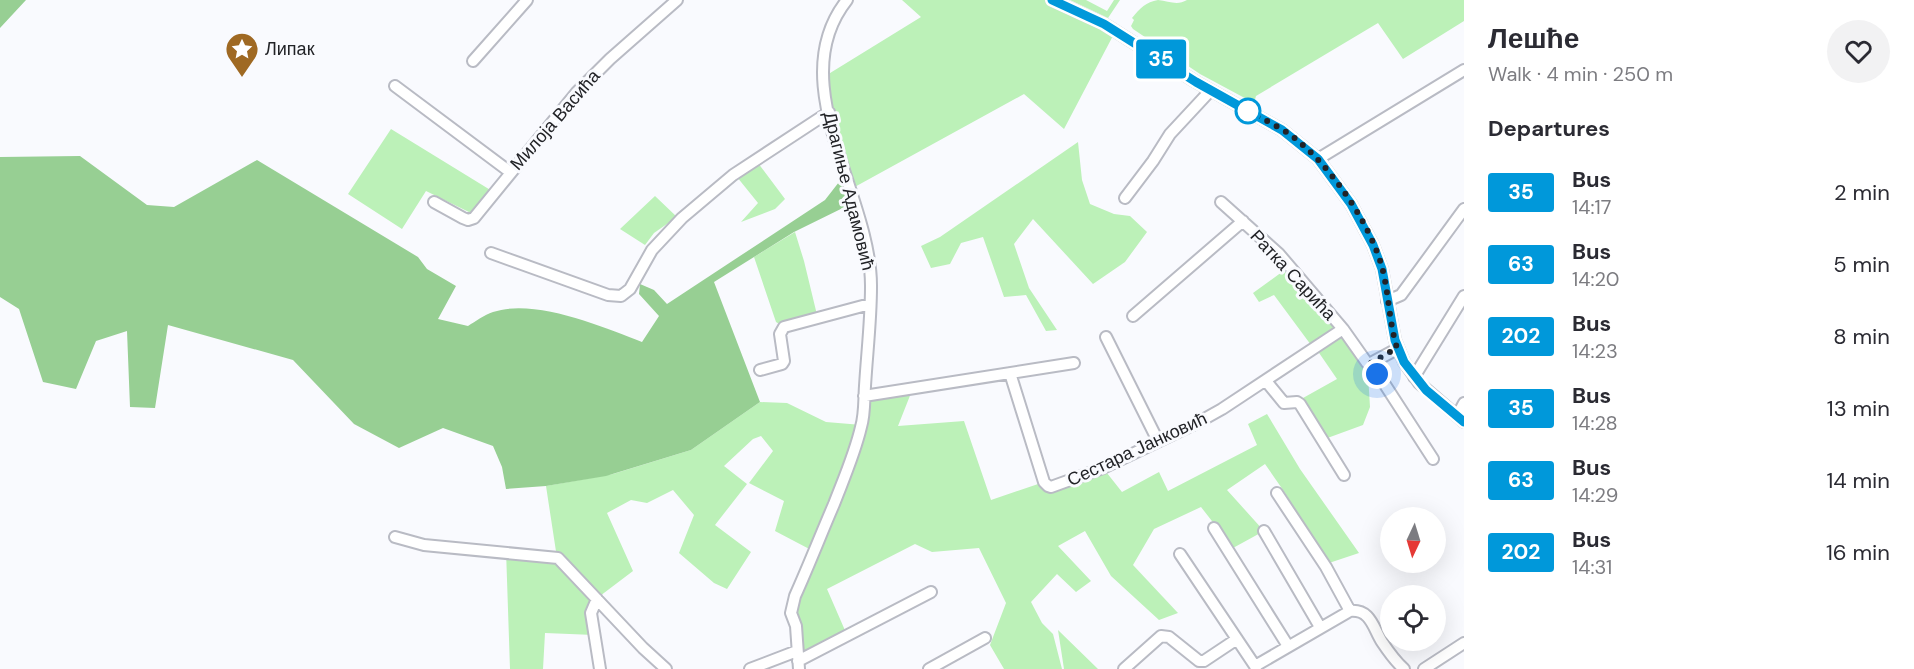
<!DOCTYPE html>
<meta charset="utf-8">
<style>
body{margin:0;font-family:"DM Sans",sans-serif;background:#f2f2f3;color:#2b2b33;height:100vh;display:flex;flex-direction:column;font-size:22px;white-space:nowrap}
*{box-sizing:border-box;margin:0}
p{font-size:20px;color:#7c7c81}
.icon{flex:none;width:33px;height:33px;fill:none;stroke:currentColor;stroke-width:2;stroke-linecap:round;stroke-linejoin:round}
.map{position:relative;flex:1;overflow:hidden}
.side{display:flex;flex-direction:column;background:#fff;width:450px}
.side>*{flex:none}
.badge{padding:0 12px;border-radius:4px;font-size:21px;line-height:39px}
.needle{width:39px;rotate:184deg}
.buttons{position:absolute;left:1380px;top:507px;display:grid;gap:12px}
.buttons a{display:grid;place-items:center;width:66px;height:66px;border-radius:50%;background:#fff;box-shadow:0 6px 24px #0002;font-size:30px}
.you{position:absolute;width:30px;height:30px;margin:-15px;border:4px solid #fff;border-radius:50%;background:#1a73e8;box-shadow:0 0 0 9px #1a73e833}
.map>.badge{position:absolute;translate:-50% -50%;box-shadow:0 0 0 3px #fff}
h2{padding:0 24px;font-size:22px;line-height:54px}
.round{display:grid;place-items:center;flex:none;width:63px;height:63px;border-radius:32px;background:#f2f2f3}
.headline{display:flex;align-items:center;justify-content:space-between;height:102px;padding:0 24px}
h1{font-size:28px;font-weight:700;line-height:45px}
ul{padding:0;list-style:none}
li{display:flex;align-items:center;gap:18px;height:72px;padding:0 24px}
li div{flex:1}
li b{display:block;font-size:22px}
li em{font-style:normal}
li .badge{min-width:66px;font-weight:700;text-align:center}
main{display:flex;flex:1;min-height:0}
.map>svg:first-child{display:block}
</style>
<main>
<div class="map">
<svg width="1464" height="669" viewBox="0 0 1464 669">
<rect width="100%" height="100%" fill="#f9fafe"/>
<path fill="#bcf1b8" d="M902 0H1052L1116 30 1064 129 1024 94 851 189 822 78 921 17Z
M1070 0H1086L1107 11 1114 0H1120L1108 18Z
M1158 0C1169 1 1177 6 1187 0H1464V21L1403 59 1378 23 1256 96 1254 103 1200 74 1133 29 1131 26 1134 20 1132 18C1140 8 1146 2 1158 0Z
M391 129 492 191 473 214 426 191 402 229 348 194Z
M1078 142 1082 180 1090 204 1114 214 1130 216 1147 232 1125 262 1093 284 1033 219 1014 244 1029 288 1057 330 1046 331 1026 295 1004 297 983 237 961 243 950 264 931 268 921 246 940 237Z
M758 163 785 199 775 209 741 222 758 203 737 177Z
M655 196 677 217 654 233 645 245 620 229Z
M795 232 804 261 818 319 784 327 776 322 754 257Z
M1286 269 1336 328 1311 345 1274 295 1259 302 1253 293Z
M1343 329 1365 360 1368 374 1370 407 1363 425 1322 440 1300 404 1303 398 1337 379 1315 347Z
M913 388 898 426 964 421 991 500 1044 482 1045 484 1103 468 1122 492 1159 472 1168 491 1257 445 1248 424 1267 414 1300 469 1359 553 1329 563 1283 490 1265 464 1227 490 1264 531 1233 548 1201 507 1154 529 1133 565 1178 613 1159 620 1111 576 1085 531 1058 546 1091 581 1076 592 1057 574 1031 602 1042 623 1053 634 1062 669H1004L990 645 1006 603 979 548 932 552 915 544 827 589 847 635 798 661 791 613 815 552 775 531 784 501 749 483 773 451 761 436 753 439 724 466 747 484 715 525 751 552 727 589 714 583 679 553 694 515 673 490 647 503 631 500 607 513 633 571 596 599 594 635 545 633 543 669H510L506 550 557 558 546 486 613 474 691 450 760 402 787 403 826 422 862 425 864 396Z
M1058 630 1098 669H1064Z"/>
<path fill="#97cf93" d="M0 0H26L0 28Z
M80 156 147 205 174 207 257 160 418 257 427 269 456 286 438 319 468 326C476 321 484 315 493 312 535 298 603 327 642 342L659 316 639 294 640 284 654 290 667 304 825 200 846 173 855 202 794 232 714 282 760 402 691 450 606 476 546 486 506 489 502 467 493 446 443 428 399 448 354 424 293 360 168 325 155 408 130 407 127 331 96 341 76 389 43 382 19 309 0 297V157Z"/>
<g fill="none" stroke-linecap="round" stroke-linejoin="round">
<defs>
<path id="minor" d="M1052 0 1104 24 1196 82 1282 130 1318 159 1351 204 1373 245 1382 269 1395 340 1404 362 1419 383 1464 422
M473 61 527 0
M395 86 510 172
M1318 159 1464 70
M1125 198 1153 161 1170 134 1210 91
M434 202 463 218 468 220 474 218 577 92 610 59 677 0
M1221 202 1279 254 1343 329 1367 363H1371L1397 349
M491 253 608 295 621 296 630 289 652 250 682 218 733 175 829 112
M1387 301 1401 295 1464 209
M1133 316 1243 221
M1106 337 1158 441
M1371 363 1433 459
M760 370 782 364 784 361 780 334 784 327 870 304
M1010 373 1044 482 1048 486 1051 487 1103 468 1197 423 1222 409 1343 329
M1414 377 1464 296
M1266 381 1284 403 1297 402 1300 404 1344 475
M864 396 1074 363
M1457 416 1464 403
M1277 493 1326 567 1350 611
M1214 528 1288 646
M1264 531 1320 627
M395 537 424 545 558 558 643 648 666 669
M1180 554 1255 666
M597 599 591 613 600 669
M798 661 931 592
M750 669 797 651
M799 669 796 626 791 613 795 596C809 565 821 534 834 504 844 478 855 453 861 427 865 414 864 399 865 386 867 353 871 320 871 287 872 195 781 83 847 0
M929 669 985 638
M1124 669 1161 636 1169 637 1199 661H1204L1237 639
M1256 669 1255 666 1350 611C1371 609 1373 628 1382 642 1388 651 1396 662 1404 669
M1424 669 1464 643"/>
</defs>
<use href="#minor" stroke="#b9bbc4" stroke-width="14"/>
<use href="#minor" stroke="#fff" stroke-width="10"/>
</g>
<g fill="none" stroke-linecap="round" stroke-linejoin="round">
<defs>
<path id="line" d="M1052 0 1104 24 1196 82 1282 130 1318 159 1351 204 1373 245 1382 269 1395 340 1404 362 1426 390 1464 422"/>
</defs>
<use href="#line" stroke="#fff" stroke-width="14"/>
<use href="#line" stroke="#0098da" stroke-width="9"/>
<path stroke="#222327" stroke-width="6" stroke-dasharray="0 10.8" d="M1248 111C1263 119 1278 126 1292 136 1330 165 1369 221 1382 267 1389 294 1389 322 1397 348L1371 363 1377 374"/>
</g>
<defs>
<symbol id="sight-pin" viewBox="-11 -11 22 30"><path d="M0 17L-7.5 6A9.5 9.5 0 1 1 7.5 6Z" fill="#9f6923" stroke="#f9fafe"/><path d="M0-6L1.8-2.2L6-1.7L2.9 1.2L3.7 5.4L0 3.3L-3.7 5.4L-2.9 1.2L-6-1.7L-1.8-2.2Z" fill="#fff"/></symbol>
</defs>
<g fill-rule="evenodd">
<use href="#sight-pin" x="223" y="30" width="38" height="52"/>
</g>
<circle fill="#fff" stroke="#0098da" stroke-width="3" cx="1248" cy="111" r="12"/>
<g text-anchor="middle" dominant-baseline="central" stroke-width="6" stroke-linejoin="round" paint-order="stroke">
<g font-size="18" fill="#222327" stroke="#f9fafe" text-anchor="start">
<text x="265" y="49">Липак</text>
</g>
<g font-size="18" fill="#222327" stroke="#f9fafe">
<text transform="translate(555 120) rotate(-49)">Милоја Васића</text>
<text transform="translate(849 191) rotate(76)">Драгиње Адамовић</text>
<text transform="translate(1293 275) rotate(47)">Ратка Сарића</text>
<text transform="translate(1137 449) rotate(-25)">Сестара Јанковић</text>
</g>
</g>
</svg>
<div class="buttons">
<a><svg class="needle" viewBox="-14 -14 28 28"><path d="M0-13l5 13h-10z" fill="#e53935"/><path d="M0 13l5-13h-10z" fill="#7c7c81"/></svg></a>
<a><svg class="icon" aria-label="locate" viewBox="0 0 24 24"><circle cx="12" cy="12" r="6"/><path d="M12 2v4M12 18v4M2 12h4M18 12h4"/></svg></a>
</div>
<div class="you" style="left:1377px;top:374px"></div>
<b class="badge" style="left:1161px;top:59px;background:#0098da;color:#fff">35</b>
</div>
<section class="side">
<div class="headline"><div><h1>Лешће</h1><p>Walk · 4 min · 250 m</p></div><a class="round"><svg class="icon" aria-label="heart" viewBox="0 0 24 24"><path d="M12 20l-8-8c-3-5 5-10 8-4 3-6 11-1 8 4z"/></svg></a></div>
<h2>Departures</h2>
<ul>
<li><span class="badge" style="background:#0098da;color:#fff">35</span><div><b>Bus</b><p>14:17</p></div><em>2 min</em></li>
<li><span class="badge" style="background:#0098da;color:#fff">63</span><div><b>Bus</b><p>14:20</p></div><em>5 min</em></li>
<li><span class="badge" style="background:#0098da;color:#fff">202</span><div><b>Bus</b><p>14:23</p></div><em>8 min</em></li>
<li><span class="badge" style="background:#0098da;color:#fff">35</span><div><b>Bus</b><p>14:28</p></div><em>13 min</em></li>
<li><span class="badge" style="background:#0098da;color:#fff">63</span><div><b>Bus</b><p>14:29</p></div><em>14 min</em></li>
<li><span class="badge" style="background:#0098da;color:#fff">202</span><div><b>Bus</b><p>14:31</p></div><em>16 min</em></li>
</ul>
</section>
</main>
